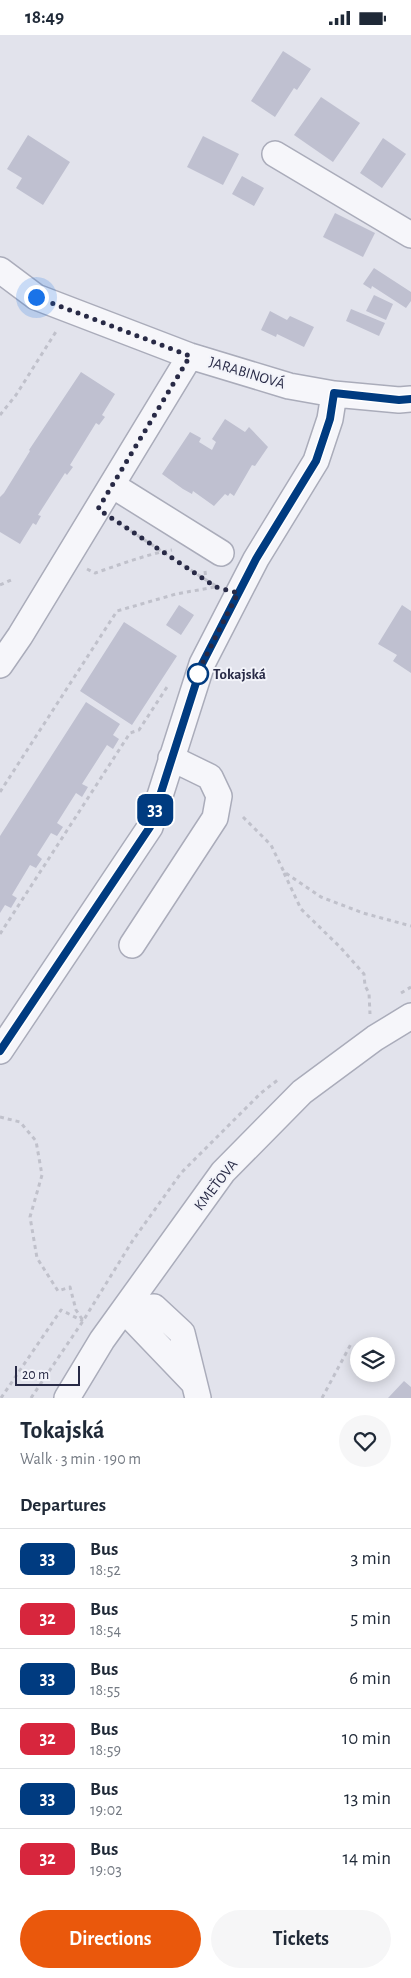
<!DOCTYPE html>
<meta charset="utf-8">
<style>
body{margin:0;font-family:"Alegreya Sans",sans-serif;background:#f6f6f7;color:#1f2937;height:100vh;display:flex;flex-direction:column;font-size:19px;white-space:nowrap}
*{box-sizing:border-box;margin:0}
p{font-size:16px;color:#747a83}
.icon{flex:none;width:28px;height:28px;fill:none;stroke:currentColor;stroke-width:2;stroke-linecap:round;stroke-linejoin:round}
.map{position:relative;height:1363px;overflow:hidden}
.sheet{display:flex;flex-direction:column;background:#fff;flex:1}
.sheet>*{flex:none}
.badge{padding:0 10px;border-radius:8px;font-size:18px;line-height:32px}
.tools{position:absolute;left:350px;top:1302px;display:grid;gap:10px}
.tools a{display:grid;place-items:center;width:45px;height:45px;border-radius:50%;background:#fff;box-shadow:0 2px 12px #0003;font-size:25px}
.scale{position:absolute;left:15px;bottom:12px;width:65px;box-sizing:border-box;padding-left:5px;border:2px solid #282a46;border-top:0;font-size:14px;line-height:18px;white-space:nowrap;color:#282a46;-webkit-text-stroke:4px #f2f3f9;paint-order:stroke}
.you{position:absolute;width:25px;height:25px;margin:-12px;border:4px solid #fff;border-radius:50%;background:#1a73e8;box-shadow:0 0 0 8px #1a73e833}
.map>.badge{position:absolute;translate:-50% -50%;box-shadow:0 0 0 2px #fff}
h2{padding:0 20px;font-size:19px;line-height:45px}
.round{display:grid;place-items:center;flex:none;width:52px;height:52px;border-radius:26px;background:#f6f6f7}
.head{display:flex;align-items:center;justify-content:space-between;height:85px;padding:0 20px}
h1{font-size:24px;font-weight:700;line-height:38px}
.primary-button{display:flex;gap:10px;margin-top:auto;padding:10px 20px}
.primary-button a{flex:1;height:58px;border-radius:30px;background:#ea580c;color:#fff;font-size:20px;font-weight:700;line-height:58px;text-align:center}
.primary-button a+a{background:#f6f6f7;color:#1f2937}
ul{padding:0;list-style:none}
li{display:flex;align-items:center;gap:15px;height:60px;padding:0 20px;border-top:1px solid #e0e1e3}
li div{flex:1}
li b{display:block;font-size:19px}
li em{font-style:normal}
li .badge{min-width:55px;font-weight:700;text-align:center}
.status{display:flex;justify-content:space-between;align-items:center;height:35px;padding:0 25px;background:#fff;direction:ltr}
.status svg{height:14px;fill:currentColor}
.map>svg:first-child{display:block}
</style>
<div class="status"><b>18:49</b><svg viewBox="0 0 49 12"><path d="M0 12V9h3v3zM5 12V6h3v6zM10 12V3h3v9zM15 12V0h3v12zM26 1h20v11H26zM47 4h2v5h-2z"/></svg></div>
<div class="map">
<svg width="411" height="1363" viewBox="0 0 411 1363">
<rect width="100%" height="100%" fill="#e2e3ec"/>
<path fill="#bfc0d0" d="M283 16 311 34 297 55 294 53 275 82 251 66Z
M321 62 360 88 333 127 294 100Z
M28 100 70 127 43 170 16 153 22 143 7 134Z
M203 101 239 119 223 150 187 132Z
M383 103 406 119 382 153 360 138Z
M242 141 264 153 254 171 232 159Z
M335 178 375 198 363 222 323 202Z
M374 233 411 257V266L406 273 372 251 371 254 363 249Z
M374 260 393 269 386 285 366 276Z
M351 274 385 288 379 301 346 286Z
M270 276 287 285 290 281 314 292 304 312 277 299 276 302 261 295Z
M81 337 115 359 102 380 105 382 99 390 96 388 70 430 73 432 67 440 65 438 38 480 41 481 36 490 33 488 20 509 0 497V462L4 458 30 416 29 415Z
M225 384 245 397 249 392 268 412 255 431 252 430 234 461 230 458 228 461 225 459 214 471 193 456 192 459 183 454 162 439 190 397 201 403 199 407 212 415 216 407 212 404Z
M179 570 194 580 181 600 166 590Z
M402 570 411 576V638L393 626 397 620 378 609Z
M124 587 177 621 132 690 80 656Z
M86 667 120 689 113 700 119 704 113 714 107 710 82 749 88 752 82 762 76 758 69 769 57 788 63 792 57 801 51 798 37 820 42 824 36 833 30 830 12 860 17 863 11 873 5 870 0 878V801Z
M404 1346 411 1352V1363H388Z"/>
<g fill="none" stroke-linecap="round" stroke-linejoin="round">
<defs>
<path id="minor" d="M275 119 411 200
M0 235 36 262 190 321 289 351 334 359
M112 450 221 518
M0 630 20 601 190 321
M132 910 215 783 219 761 210 742 171 723
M0 1016 150 792 202 629 256 524 316 426 330 384 334 359 399 365 411 364
M124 1275 154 1272 182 1298 198 1363
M124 1275 192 1346
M67 1363 102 1305 223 1137 302 1057 375 1003 411 981"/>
</defs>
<use href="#minor" stroke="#aaacba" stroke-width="28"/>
<path stroke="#c0c1cb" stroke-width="3" stroke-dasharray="4 4" stroke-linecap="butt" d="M0 380 16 360 57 295
M117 487 206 545
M87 534 95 538C119 530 147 519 172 515
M205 536 206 545 216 551
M0 550 11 545
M0 757 117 576 176 559 215 552
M243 782 271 810 284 837 321 862 363 878 411 891
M284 838 301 874 341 913 364 939 365 951 369 958 370 979
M0 899 130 698 139 695 169 649
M401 958 411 952
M0 1082 20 1087 36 1106 42 1140 30 1182 37 1223 58 1256 70 1252 76 1275 84 1287
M1 1363 61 1275 83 1286
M31 1363 83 1286 133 1205 181 1138 261 1058 279 1044
M322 1363 352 1307"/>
<use href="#minor" stroke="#f6f6fa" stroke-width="25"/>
</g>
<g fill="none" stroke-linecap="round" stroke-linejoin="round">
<defs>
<path id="line" d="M0 1016 150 792 202 629 256 524 316 426 330 384 334 358 399 365 411 364"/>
</defs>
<use href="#line" stroke="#fff" stroke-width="11"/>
<use href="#line" stroke="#003b80" stroke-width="8"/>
<path stroke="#282a46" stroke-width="5" stroke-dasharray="0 9" d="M36 262 190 321 98 474 216 552 238 558 202 629 196 648 198 639"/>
</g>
<circle fill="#fff" stroke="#003b80" stroke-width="2.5" cx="198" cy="639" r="10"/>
<g text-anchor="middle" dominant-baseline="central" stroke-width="4" stroke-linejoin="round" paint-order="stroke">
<g font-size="15" fill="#282a46" stroke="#f2f3f9">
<text transform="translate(247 338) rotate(17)">JARABINOVÁ</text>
<text transform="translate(216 1150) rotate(-52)">KMEŤOVA</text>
</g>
<g font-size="15" font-weight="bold" fill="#282a46" stroke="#f2f3f9" text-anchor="start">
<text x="213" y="639">Tokajská</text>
</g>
</g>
</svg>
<div class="tools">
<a><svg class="icon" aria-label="layers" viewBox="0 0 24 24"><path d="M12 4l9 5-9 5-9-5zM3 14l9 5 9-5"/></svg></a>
</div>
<div class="scale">20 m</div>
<div class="you" style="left:36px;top:262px"></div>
<b class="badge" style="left:155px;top:775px;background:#003b80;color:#fff">33</b>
</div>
<section class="sheet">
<div class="head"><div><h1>Tokajská</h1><p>Walk · 3 min · 190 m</p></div><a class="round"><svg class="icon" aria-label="heart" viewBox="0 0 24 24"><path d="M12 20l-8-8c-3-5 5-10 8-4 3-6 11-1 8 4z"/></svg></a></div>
<h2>Departures</h2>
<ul>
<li><span class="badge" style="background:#003b80;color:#fff">33</span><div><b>Bus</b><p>18:52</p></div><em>3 min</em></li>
<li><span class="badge" style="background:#d7263d;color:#fff">32</span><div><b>Bus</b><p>18:54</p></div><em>5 min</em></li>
<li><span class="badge" style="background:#003b80;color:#fff">33</span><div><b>Bus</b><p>18:55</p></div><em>6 min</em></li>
<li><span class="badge" style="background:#d7263d;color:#fff">32</span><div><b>Bus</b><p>18:59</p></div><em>10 min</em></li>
<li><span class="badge" style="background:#003b80;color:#fff">33</span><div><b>Bus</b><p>19:02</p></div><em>13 min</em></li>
<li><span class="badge" style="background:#d7263d;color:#fff">32</span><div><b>Bus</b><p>19:03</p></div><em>14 min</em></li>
</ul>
<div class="primary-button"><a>Directions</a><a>Tickets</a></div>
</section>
